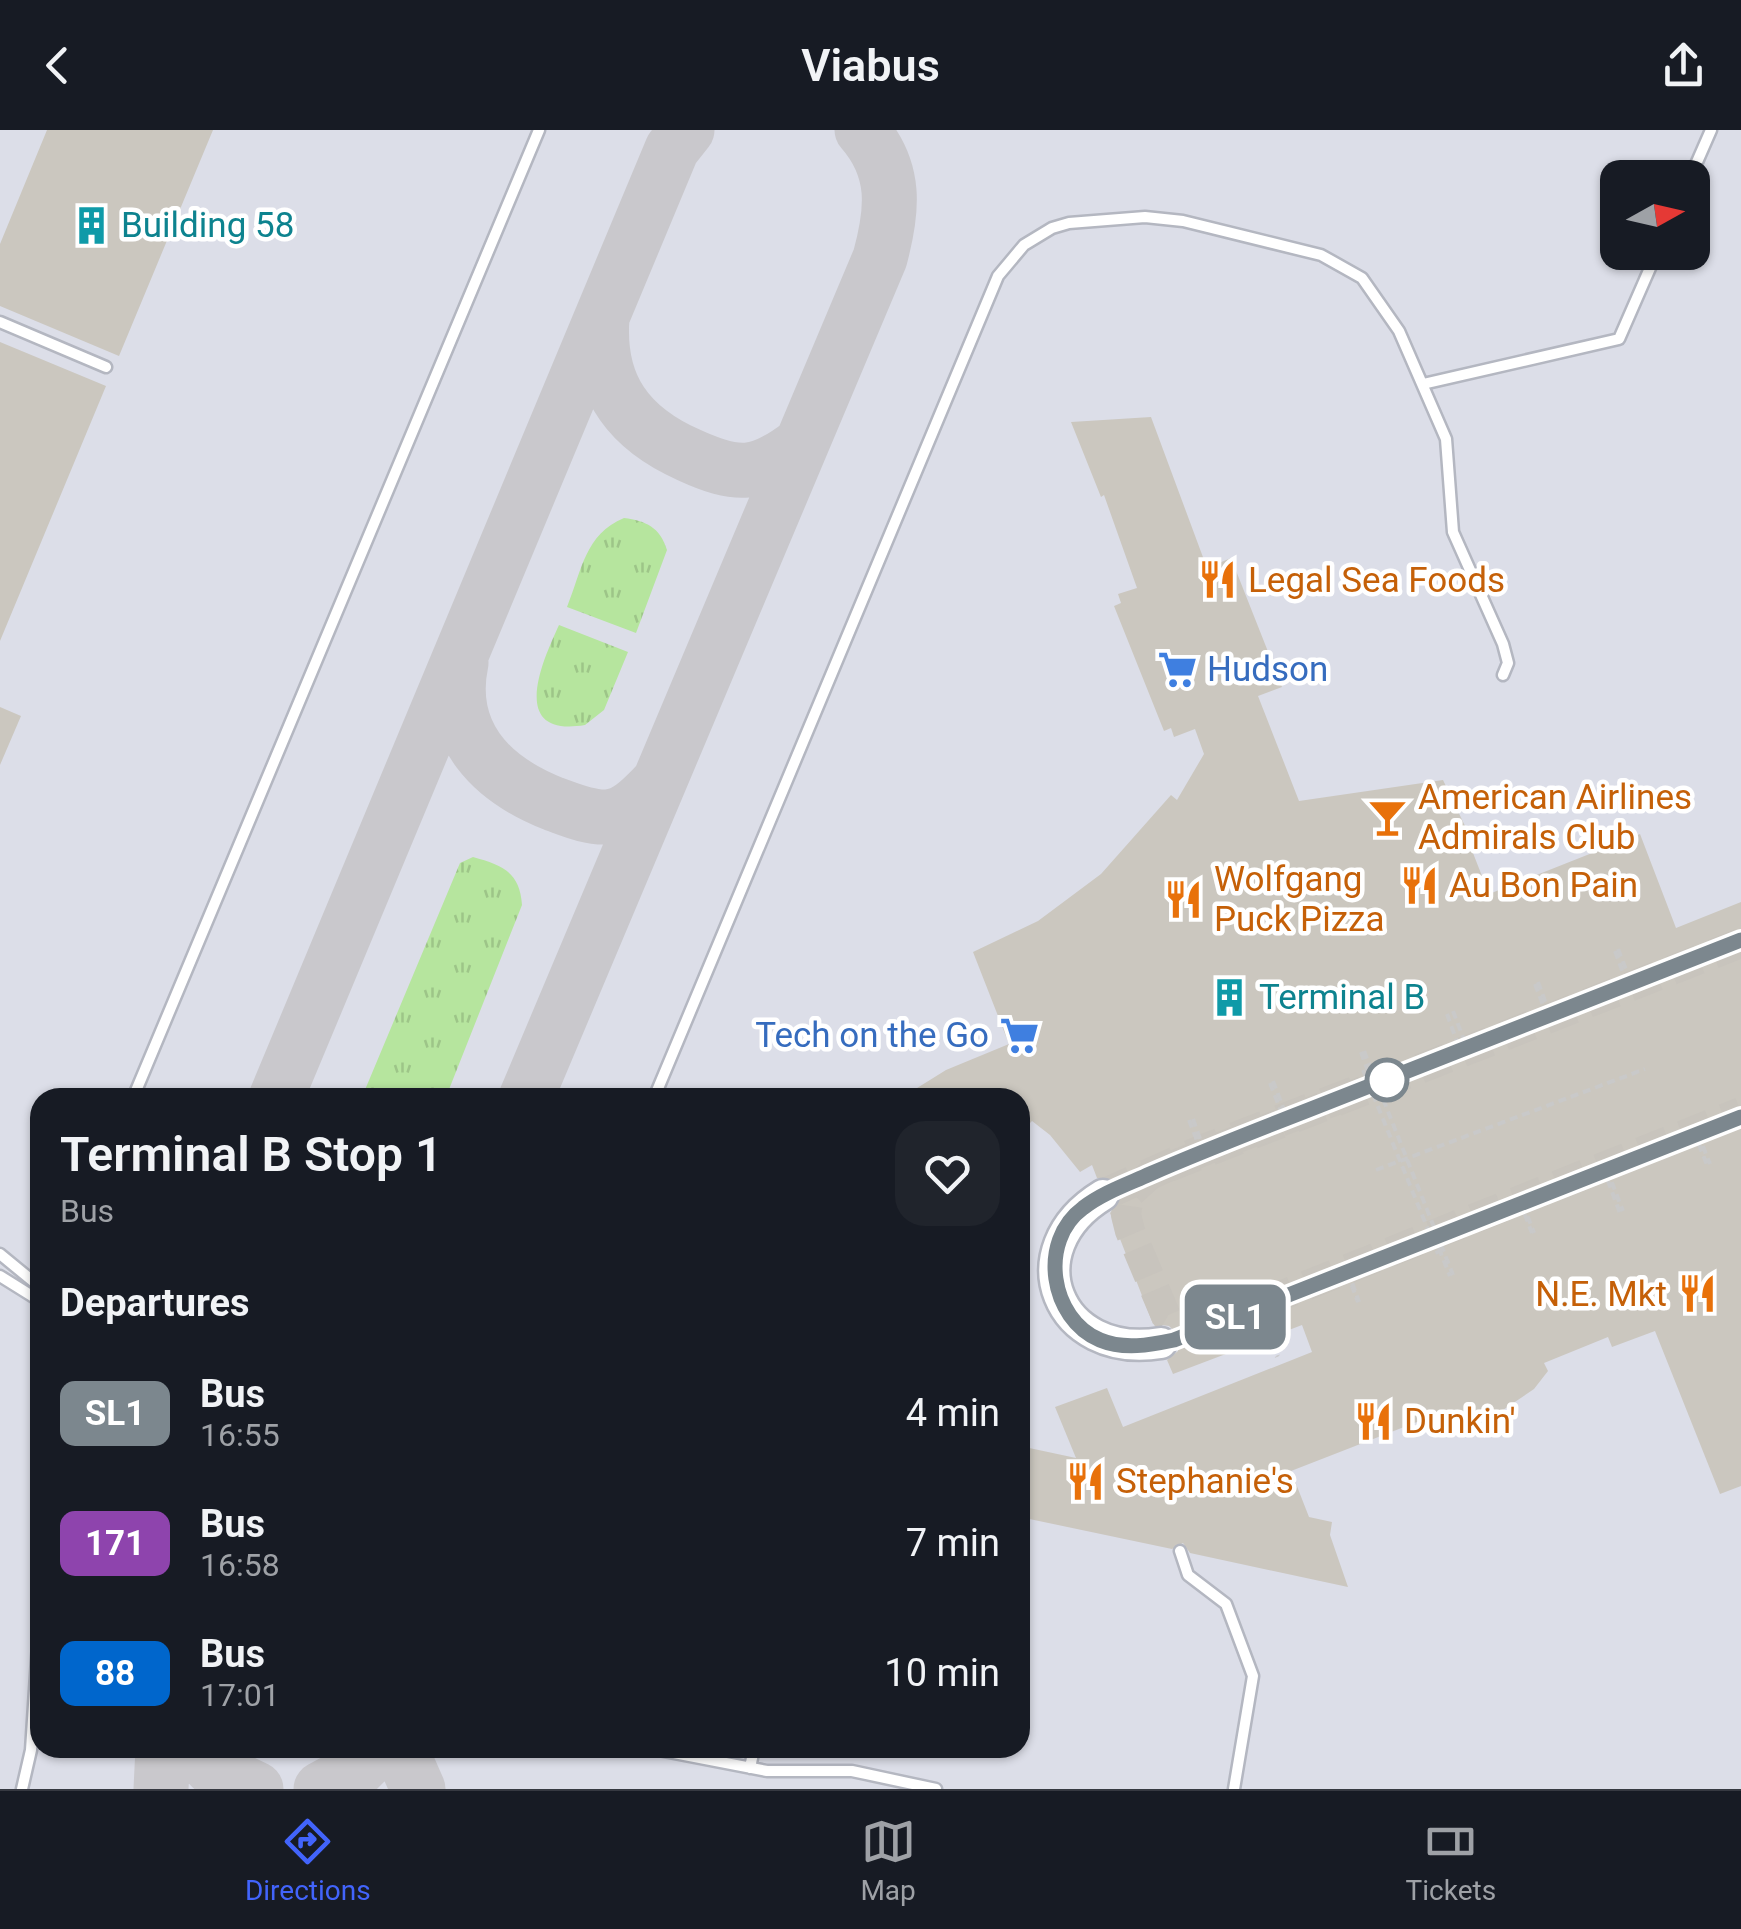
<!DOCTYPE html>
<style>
body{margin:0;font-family:Roboto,sans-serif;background:#20242c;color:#f1f3f6;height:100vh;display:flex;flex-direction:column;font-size:38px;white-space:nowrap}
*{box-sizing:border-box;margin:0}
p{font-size:32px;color:#9ea1a6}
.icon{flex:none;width:55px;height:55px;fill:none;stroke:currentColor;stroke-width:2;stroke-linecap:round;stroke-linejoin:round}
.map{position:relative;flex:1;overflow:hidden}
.details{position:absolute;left:30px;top:958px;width:1000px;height:670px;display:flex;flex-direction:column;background:#171b24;border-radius:30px;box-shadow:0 2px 8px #0004}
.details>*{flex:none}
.badge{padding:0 20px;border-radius:15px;font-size:35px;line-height:65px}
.needle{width:65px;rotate:82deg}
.controls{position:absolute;left:1600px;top:30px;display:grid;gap:20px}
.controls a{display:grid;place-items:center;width:110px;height:110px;border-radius:20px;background:#171b24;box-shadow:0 2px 8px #0004;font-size:50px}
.map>.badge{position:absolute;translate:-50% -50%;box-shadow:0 0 0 5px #fff}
h2{padding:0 30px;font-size:38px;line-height:90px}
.round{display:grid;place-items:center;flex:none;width:105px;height:105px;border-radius:30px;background:#20242c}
.overview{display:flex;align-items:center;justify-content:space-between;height:170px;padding:0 30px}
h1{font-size:48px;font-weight:600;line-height:75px}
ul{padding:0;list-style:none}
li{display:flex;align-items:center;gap:30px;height:130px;padding:0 30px}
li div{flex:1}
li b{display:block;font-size:38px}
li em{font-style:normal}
li .badge{min-width:110px;font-weight:700;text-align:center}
header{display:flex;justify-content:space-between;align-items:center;height:130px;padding:0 30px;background:#171b24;font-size:45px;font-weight:600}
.menu{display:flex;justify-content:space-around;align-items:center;height:140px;border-top:2px solid #363941;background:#171b24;font-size:28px;color:#9ea1a6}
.menu a{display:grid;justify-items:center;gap:5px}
.menu .selected{color:#4264fb}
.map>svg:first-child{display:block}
</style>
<header><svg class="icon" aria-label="back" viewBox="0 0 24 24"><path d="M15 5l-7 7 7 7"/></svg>Viabus<svg class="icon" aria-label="share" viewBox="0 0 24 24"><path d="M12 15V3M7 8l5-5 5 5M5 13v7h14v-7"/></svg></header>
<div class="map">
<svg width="1741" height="1659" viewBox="0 0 1741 1659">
<defs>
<pattern id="grass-tufts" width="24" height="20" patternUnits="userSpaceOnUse" patternTransform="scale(2.5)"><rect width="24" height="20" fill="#b6e59e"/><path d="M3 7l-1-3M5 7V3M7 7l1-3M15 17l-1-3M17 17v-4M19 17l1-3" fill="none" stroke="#9dc588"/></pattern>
</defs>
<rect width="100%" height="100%" fill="#efe9e1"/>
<path fill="#dcdee8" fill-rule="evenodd" d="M0 0H1741V1659H0ZM1618 48H1692V122H1618ZM40 968H1020V1618H40Z"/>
<path fill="url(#grass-tufts)" d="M624 388C646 391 660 397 667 420L636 503 567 477C582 440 585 404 624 388Z
M559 495 628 522 604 580 585 595C507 608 543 530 559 495Z
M473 727C502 735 520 742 522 775L446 967H362L460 733Z"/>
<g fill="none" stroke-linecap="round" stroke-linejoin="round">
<path stroke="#c9c8cc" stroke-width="55" d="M602 188C597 256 628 298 689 325 737 347 758 347 801 314
M461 533C446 605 493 650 554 674 571 680 589 688 607 687 628 686 644 667 658 653
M276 968 672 19 687 0
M526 968 880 128C893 80 897 40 862 0
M194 1618 211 1637 256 1659
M400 1618 418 1659
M161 1659 163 1618
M321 1659 358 1639 379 1618"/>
</g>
<path fill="#cbc7bf" d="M47 0H213L119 226 0 176V114Z
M0 212 106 256 0 511Z
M1151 287 1207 438 1231 428 1282 557 1258 566 1299 671 1443 650 1477 721 1473 723 1489 764 1640 704 1676 798 1741 772V1356L1720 1364 1655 1201 1612 1217 1608 1207 1544 1233 1548 1241 1534 1259 1500 1282 1472 1288 1440 1283 1291 1341 1309 1387 1332 1392 1330 1405 1348 1457 1190 1423 1183 1413 1172 1419 1020 1387V1316L1076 1328 1055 1277 1107 1258 1123 1297 1312 1222 1302 1195 1173 1244 1167 1230 1178 1221 1177 1204 1169 1196 1153 1194 1110 1083 1121 1071 1117 1052 1097 1048 1092 1035 1080 1042 1050 1005 1032 991 1020 1003V968H901L946 940 1009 914 973 822 1038 791 1101 744 1171 665 1177 670 1204 624 1195 599 1174 607 1171 598 1164 601 1114 476 1121 473 1118 464 1137 458 1104 365 1101 367 1071 292Z
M0 577 21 586 0 635Z"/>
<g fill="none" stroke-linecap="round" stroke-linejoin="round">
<path stroke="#c8c4bd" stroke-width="30" stroke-dasharray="30 15" stroke-linecap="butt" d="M1741 813 1151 1044 1129 1064 1126 1085 1130 1101 1166 1186 1185 1197 1200 1198 1741 982"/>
<path stroke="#c8c4bd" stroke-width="32" stroke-dasharray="32 16" stroke-linecap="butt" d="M1103 1065 1201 1021 1389 949"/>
<defs>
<path id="lane" d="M1690 48 1711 0
M0 192 106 237
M1423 254 1619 209 1657 122
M133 968 539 0
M654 968 998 146 1024 115 1052 98 1069 93 1145 87 1183 91 1321 125 1362 148 1399 201 1446 309 1453 402 1503 514 1508 533 1503 545
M0 1124 40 1157
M0 1146 40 1171
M1180 1421 1188 1445 1226 1474 1253 1546 1234 1659
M648 1618 767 1641H852L936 1659
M750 1638 754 1618
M22 1659 31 1620 40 1484"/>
<path id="secondary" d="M1103 1065C1013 1120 1057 1230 1161 1213"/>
</defs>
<use href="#lane" stroke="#b4b7c1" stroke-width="15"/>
<use href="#secondary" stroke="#b4b7c1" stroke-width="35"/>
<path stroke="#c9c9c9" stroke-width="4" stroke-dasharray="8 5" stroke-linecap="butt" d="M1615 821 1627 854
M1538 852 1550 885
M1453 881 1467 918
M1364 921 1453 1145
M1363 940 1438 1124
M1273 951 1287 988
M1189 990 1201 1021
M1698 1004 1710 1034
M1376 1040 1645 939
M1607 1040 1623 1081
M1523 1074 1534 1103
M1347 1143 1358 1172
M1257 1178 1277 1227"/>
<use href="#lane" stroke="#fff" stroke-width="10"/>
<use href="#secondary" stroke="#fff" stroke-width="30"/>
<path stroke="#c9c9c9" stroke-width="4" stroke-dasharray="8 5" stroke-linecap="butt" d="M1618 819 1632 855
M1535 854 1548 888
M1447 884 1461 923
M1361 922 1374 957
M1270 953 1285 992
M1193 989 1205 1023
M1694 1002 1707 1035
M1603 1038 1620 1083
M1520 1072 1532 1103
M1434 1106 1450 1146
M1348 1141 1359 1172
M1258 1177 1278 1226"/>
</g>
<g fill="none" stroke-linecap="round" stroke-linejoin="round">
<defs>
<path id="line" d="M1741 810C1598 866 1455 923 1311 979 1257 1000 1203 1021 1150 1044 1128 1054 1102 1063 1083 1078 1038 1111 1050 1189 1100 1210 1124 1220 1150 1215 1174 1210L1741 987"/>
</defs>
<use href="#line" stroke="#fff" stroke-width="22"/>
<use href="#line" stroke="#7c878e" stroke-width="15"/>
</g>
<defs>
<symbol id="building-bare" viewBox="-9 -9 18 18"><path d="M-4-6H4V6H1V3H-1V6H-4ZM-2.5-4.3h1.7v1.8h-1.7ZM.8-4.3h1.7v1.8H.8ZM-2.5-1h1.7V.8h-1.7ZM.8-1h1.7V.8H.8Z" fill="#0f9aa8" stroke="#fff" stroke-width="2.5" paint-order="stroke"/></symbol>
<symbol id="restaurant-bare" viewBox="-9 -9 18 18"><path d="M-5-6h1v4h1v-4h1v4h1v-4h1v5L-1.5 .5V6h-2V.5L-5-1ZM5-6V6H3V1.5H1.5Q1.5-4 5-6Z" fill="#e8710a" stroke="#fff" stroke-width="2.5" paint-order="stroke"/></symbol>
<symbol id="supermarket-bare" viewBox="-9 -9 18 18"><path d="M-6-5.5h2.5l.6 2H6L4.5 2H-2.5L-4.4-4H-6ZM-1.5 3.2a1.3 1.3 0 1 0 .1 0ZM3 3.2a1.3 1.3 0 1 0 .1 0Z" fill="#3f7fe0" stroke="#fff" stroke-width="2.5" paint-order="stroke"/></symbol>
<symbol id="bar-bare" viewBox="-9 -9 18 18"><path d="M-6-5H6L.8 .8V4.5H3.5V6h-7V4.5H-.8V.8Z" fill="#e8710a" stroke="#fff" stroke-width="2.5" paint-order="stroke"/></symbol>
</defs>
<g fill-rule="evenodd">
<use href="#building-bare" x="64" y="68" width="55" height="55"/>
<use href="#restaurant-bare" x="1190" y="422" width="55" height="55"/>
<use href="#supermarket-bare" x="1150" y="512" width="55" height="55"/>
<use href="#bar-bare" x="1360" y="660" width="55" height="55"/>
<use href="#restaurant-bare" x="1392" y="728" width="55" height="55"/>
<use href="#restaurant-bare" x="1156" y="742" width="55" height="55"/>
<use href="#building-bare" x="1202" y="840" width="55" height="55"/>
<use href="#supermarket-bare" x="992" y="878" width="55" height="55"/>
<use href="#restaurant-bare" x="1670" y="1136" width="55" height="55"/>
<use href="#restaurant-bare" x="1346" y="1264" width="55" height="55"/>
<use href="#restaurant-bare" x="1058" y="1324" width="55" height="55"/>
</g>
<circle fill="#fff" stroke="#7c878e" stroke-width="5" cx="1387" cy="950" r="20"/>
<g text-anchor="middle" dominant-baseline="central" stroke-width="9" stroke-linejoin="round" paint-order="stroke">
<g font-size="35" fill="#0d838f" stroke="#fff" text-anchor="start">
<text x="121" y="95">Building 58</text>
<text x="1259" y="867">Terminal B</text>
</g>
<g font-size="35" fill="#c56008" stroke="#fff" text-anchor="start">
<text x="1248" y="450">Legal Sea Foods</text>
<text x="1418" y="667">American Airlines<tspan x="1418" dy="40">Admirals Club</tspan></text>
<text x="1214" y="749">Wolfgang<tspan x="1214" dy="40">Puck Pizza</tspan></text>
<text x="1449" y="755">Au Bon Pain</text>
<text x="1667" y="1164" text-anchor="end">N.E. Mkt</text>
<text x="1404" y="1291">Dunkin'</text>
<text x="1116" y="1351">Stephanie's</text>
</g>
<g font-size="35" fill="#366cbe" stroke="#fff" text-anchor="start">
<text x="1207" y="539">Hudson</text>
<text x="989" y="905" text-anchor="end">Tech on the Go</text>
</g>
</g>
</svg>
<div class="controls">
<a><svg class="needle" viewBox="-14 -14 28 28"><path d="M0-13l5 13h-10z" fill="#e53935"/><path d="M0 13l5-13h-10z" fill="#9ea1a6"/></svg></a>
</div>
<b class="badge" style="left:1235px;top:1187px;background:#7c878e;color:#fff">SL1</b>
<section class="details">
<div class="overview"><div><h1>Terminal B Stop 1</h1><p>Bus</p></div><a class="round"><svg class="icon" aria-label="heart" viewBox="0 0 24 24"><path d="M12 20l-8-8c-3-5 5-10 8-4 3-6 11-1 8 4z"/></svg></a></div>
<h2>Departures</h2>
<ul>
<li><span class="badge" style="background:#7c878e;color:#fff">SL1</span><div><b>Bus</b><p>16:55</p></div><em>4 min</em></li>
<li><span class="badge" style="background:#8e44ad;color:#fff">171</span><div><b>Bus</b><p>16:58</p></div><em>7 min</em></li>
<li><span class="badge" style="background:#06c;color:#fff">88</span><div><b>Bus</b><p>17:01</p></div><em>10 min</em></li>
</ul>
</section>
</div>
<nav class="menu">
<a class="selected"><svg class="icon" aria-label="directions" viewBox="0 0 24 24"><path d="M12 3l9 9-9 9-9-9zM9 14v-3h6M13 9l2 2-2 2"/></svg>Directions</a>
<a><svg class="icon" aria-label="map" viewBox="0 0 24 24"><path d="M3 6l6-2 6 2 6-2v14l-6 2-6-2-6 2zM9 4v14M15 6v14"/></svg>Map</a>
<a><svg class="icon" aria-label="tickets" viewBox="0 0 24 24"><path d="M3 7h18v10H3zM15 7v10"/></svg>Tickets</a>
</nav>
